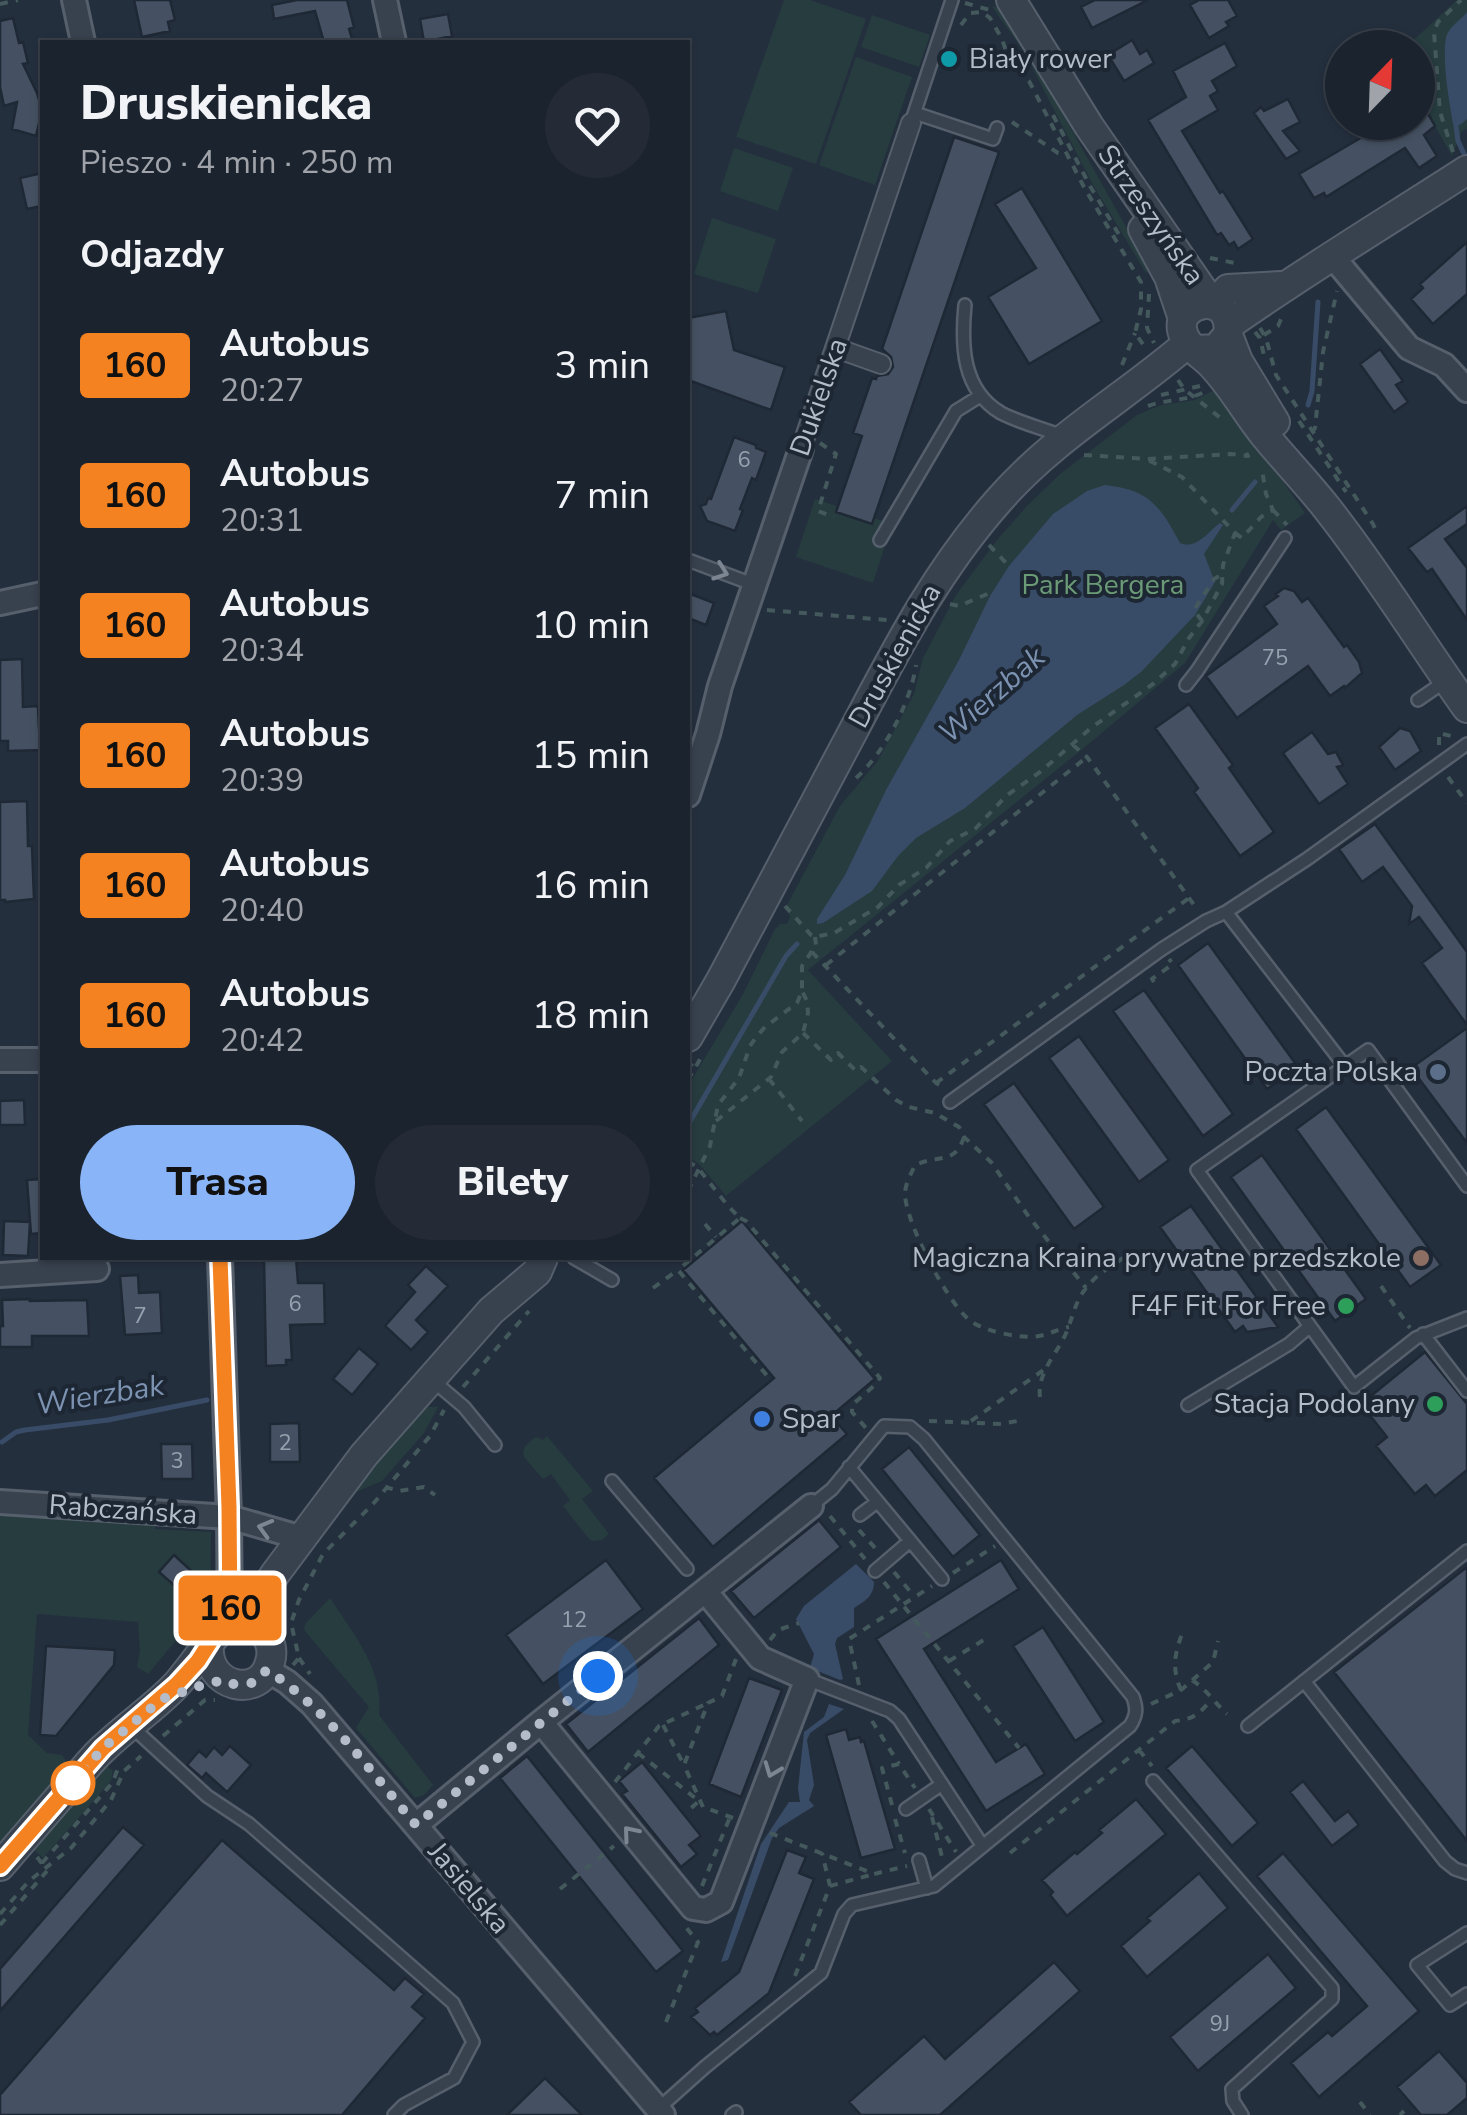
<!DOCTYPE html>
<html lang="pl">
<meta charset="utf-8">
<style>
body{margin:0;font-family:"Nunito Sans",sans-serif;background:#242b36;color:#f1f3f6;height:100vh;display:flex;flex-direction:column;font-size:38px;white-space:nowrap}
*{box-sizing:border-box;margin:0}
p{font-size:32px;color:#a0a4aa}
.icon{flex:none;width:55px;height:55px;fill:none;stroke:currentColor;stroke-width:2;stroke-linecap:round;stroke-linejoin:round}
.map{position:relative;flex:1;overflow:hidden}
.sheet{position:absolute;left:40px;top:40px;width:650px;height:1220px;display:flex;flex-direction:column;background:#1b232e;border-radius:0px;box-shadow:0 2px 8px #0004,0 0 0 2px #39404a}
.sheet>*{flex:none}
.badge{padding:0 20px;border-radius:8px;font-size:35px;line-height:65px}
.needle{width:65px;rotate:23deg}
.fabs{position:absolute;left:1325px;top:30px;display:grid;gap:20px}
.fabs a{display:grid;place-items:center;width:110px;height:110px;border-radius:50%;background:#1b232e;box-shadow:0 2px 8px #0004,0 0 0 2px #39404a;font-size:50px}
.you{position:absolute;width:50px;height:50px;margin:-25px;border:8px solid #fff;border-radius:50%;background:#1a73e8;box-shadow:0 0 0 15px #1a73e833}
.map>.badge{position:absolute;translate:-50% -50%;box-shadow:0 0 0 5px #fff}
h2{padding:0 40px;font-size:38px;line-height:90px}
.round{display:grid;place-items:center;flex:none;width:105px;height:105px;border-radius:52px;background:#242b36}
.summary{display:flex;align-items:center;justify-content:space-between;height:170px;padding:0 40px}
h1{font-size:48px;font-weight:800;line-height:75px}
.cta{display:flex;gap:20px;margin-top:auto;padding:20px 40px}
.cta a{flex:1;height:115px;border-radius:60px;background:#8ab4f8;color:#111;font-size:40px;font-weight:800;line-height:115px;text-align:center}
.cta a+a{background:#242b36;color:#f1f3f6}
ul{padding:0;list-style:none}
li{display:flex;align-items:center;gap:30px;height:130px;padding:0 40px}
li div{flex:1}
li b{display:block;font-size:38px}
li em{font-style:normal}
li .badge{min-width:110px;font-weight:700;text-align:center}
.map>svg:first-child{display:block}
</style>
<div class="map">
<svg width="1467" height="2115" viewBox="0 0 1467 2115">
<rect width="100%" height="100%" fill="#242f3e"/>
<path fill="#263c3f" d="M784 0H810L866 19 816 164 736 137Z
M1457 0H1467V129L1462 131 1452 156 1418 96V48H1405Z
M992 6 1001 8C1054 94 1100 183 1151 270L1146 273 1093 185 1035 73C1025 48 1006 29 992 6Z
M872 15 930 35 919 67 861 47Z
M856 57 912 77 875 185 819 165Z
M734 148 793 168 778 211 720 191Z
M712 218 776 239 758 293 694 274Z
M1220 390 1305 513 1281 530 1273 520 1185 663 1085 747 808 970 892 1061 726 1196 699 1164 688 1157V1086L742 996 775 929 780 924H787L790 917 786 907 840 806 877 762 914 694 923 658 956 595 997 540 1027 506 1060 474 1137 415 1161 405 1195 400 1210 392Z
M815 499 892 524 873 583 796 557Z
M428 1407H438L424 1433 382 1481 351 1494 350 1493 420 1412Z
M547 1436 593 1491 582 1499 609 1534 602 1540 593 1541 589 1539 563 1506 570 1500 551 1474 543 1479 524 1457C521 1447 529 1442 536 1437L543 1440Z
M0 1512 155 1524V1529L211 1532 210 1594 188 1626 148 1674 137 1667 140 1651 138 1622 37 1614 28 1735 47 1753 62 1755 69 1765 68 1772 0 1846Z
M330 1598C354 1635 384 1669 379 1715L433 1785 424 1795 415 1798 356 1728 369 1707 304 1630 305 1624Z
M107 1766 113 1771 111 1781 43 1858 34 1850 79 1798 84 1800 91 1792 87 1788Z"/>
<path fill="#394c67" d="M1467 12V119L1460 125 1453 123C1449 102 1442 58 1446 38 1448 27 1461 20 1467 12Z
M1105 485C1150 490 1160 506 1180 543 1196 550 1208 532 1220 523L1223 525 1204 554 1215 582 1195 615 1141 672 1124 685 1077 715 965 808 916 838 898 856 872 891 823 923 817 924V919L845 875 886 790 959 660 990 596 1009 566 1053 514 1087 491Z
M856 1564 874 1582C874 1596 865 1601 854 1608V1627L837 1638 835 1644 843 1679 840 1680 810 1668 814 1654 796 1619 804 1606Z
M829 1704 844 1709 810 1733 807 1740 814 1785 809 1800 814 1806 779 1828 772 1838 728 1960 721 1962 761 1844 789 1802H800L798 1789 804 1732 824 1717Z"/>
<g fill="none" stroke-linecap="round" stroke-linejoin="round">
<path stroke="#394c67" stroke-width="5" d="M1455 118 1458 141 1465 156
M1308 405 1312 391 1318 302
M1232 510 1255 482
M688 1125 786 956 797 944
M2 1442 16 1432 25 1430 108 1420 207 1400"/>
</g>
<path fill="#455162" stroke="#1f2835" stroke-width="2.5" d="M134 0H170L175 20 168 22 170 31 142 37Z
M297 0H347L354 27 349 29 353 42H324L315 11 274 19 272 5Z
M1095 0H1148L1092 28 1081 7Z
M1199 0H1228L1237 16 1226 22 1229 26 1209 38 1190 5Z
M448 14 452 36 424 42 420 19Z
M13 18 19 43 23 42 28 63 23 64 37 93 40 103V119L36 136 12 129 17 102 4 106 0 87V21Z
M1132 40 1140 54 1147 50 1154 63 1124 81 1108 55Z
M1225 43 1237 66 1212 81 1218 91 1210 96 1218 110 1182 131 1220 193 1223 191 1253 239 1238 249 1234 242 1229 245 1221 233 1217 235 1148 120 1186 97 1173 71Z
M1418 96 1435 126 1424 135 1437 156 1419 168 1405 148 1326 197 1324 193 1314 198 1299 174 1388 122H1418Z
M1288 99 1300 122 1283 131 1300 151 1286 159 1254 113 1261 107 1264 111Z
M954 137 999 152 872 524 836 512 862 436 853 433 872 378 876 379 877 376 888 374 893 367 891 357 882 349Z
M42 173V206L27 209 20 178Z
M1022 188 1102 321 1029 364 988 297 1036 268 995 204Z
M1467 242V294L1433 324 1411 299 1423 288 1420 284Z
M726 311 734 350 785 367 771 410 688 380V318Z
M1380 349 1403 381 1396 385 1408 402 1394 412 1360 364Z
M734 437 756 445V448L766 452 756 480 752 478 740 509 743 510 735 531 707 521 700 506 706 504 708 498 711 499Z
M1467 506V524L1445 539 1467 568V620L1432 569 1427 572 1408 548Z
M1284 588 1294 591 1302 602 1308 598 1344 647 1347 645 1359 662 1362 673 1345 688 1344 686 1330 696 1308 666 1237 718 1206 676 1277 624 1264 606 1278 596 1276 594Z
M688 593 714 603 706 625 688 618Z
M22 659 23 707 38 706 39 728H42V750L8 751V741H0V660Z
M1189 704 1233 765 1229 768 1274 832 1240 856 1194 792 1198 788 1155 728Z
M1400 728 1410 731 1421 751 1395 770 1379 747Z
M1312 732 1328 754 1336 752 1343 765 1337 767 1348 784 1319 804 1283 753Z
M27 801 28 846H32L34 899 5 902V900H0V802Z
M1375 824 1467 952V1025L1422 963 1442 948 1419 917 1409 924 1412 906 1383 867 1362 882 1339 849Z
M1208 943 1298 1067 1267 1089 1178 965Z
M1144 990 1233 1114 1203 1136 1113 1011Z
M1467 1028V1143L1411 1068Z
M1079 1036 1169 1160 1139 1182 1049 1058Z
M1014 1083 1104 1207 1074 1229 984 1104Z
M24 1100 25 1125H0V1101Z
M1326 1107 1441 1265 1410 1287 1296 1129Z
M1262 1155 1366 1299 1335 1321 1231 1177Z
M42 1179V1233L31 1234 27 1180Z
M1191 1206 1278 1327 1247 1332 1243 1326 1235 1332 1160 1227Z
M4 1221 30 1222 28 1256 3 1255Z
M742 1221 875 1379 831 1416 847 1434 713 1547 654 1478 774 1378 683 1270Z
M264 1258H296L298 1283H324L325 1324 290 1325 292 1360H286V1365L266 1366Z
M426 1266 448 1286 416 1320 428 1332 411 1350 385 1326 415 1292 408 1285Z
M138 1275 139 1293 160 1292 162 1333 125 1335 120 1276Z
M30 1299V1301L87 1300 89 1336H32V1347H0V1326H3L2 1300Z
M359 1348 378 1364 352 1395 333 1379Z
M1425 1352 1467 1404V1470L1435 1496 1426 1485 1415 1494 1376 1446 1387 1437 1361 1404Z
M299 1423 300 1462H270V1424Z
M161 1444H192L193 1479H162Z
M909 1447 980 1535 953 1557 882 1469Z
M819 1520 841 1547 754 1618 731 1591Z
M174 1555 198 1577 184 1594 159 1572Z
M606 1560 643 1609 543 1684 506 1635Z
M1001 1560 1019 1589 924 1649 996 1762 1026 1744 1045 1774 986 1811 876 1639Z
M1467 1567V1841L1334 1672Z
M699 1618 719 1645 588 1752 566 1724Z
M1043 1627 1104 1722 1075 1741 1013 1646Z
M46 1646 115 1650 114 1665 56 1736 40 1735Z
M749 1678 782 1690 741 1797 709 1784Z
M846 1729 849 1740 860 1737 861 1742 864 1741 895 1849 861 1858 826 1735Z
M230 1746 251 1765 227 1792 206 1773 202 1778 187 1765 199 1751 206 1757 214 1747 222 1755Z
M1192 1746 1258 1823 1232 1846 1166 1768Z
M527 1756 683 1951 656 1972 500 1778Z
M642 1762 701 1836 689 1845 697 1854 681 1867 622 1794 627 1791 619 1781Z
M1303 1781 1335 1821 1348 1811 1359 1825 1332 1846 1290 1792Z
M1136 1799 1166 1834 1067 1916 1050 1895 1053 1892 1042 1880 1075 1852 1077 1854 1102 1833 1099 1830Z
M123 1827 144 1845 0 2011V1969Z
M222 1840 394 1990 405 1978 424 1994 412 2007 425 2018 342 2115H0V2095Z
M787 1850 806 1857 799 1873 814 1879 769 1993 717 2035 714 2032 710 2035 691 2017 698 2012 695 2008 739 1972Z
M1283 1853 1419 2011 1319 2097 1291 2063 1328 2032 1332 2036 1367 2006 1257 1876Z
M1199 1873 1228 1908 1147 1977 1121 1946 1150 1921 1147 1918Z
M1268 1954 1296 1988 1198 2071 1170 2037Z
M1054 1962 1080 1991 940 2115H861L849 2102 924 2036 945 2059Z
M1439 2051 1467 2083V2098L1447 2115H1421L1397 2087Z
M545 2078 582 2115H507Z"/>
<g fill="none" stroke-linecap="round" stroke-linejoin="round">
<defs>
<path id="service" d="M915 113 993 139 997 128
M911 123 952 0
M965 305C961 345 962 390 1001 413 1020 423 1042 428 1062 436
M880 540 956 411 980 396
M688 560 755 585
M1186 685 1197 671 1285 538
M1418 700 1447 680
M1226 912 1307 859 1467 744
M950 1102 1162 949 1206 921 1226 912 1344 1065
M1467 1186 1368 1050 1197 1170 1354 1387 1416 1338 1467 1318
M574 1258 612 1280
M1423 1334 1467 1391
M431 1379 464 1407 495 1445
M1188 1405 1289 1344 1309 1327
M849 1467 942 1579
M612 1481 687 1569
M860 1515 877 1502
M875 1571 910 1541
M807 1679 890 1711 899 1719 982 1845
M1304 1681 1445 1861 1455 1869 1467 1873
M131 1726 207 1796 249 1824 453 2003 473 2042 454 2078 404 2105 394 2115
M1248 1726 1467 1551
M1153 1781 1332 1988V1999L1232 2089 1233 2101 1242 2115
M906 1809 942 1784
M919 1860 927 1888
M1467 1933 1417 1965 1450 2005 1467 1994
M658 2109 705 2067 821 1973 844 1914 852 1905 934 1886 1130 1726C1137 1715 1137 1708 1133 1697L924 1439 910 1427 884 1426 832 1489 811 1506
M732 2115 736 2112"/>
<path id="pedestrian" d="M836 348 881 364
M801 449 911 123"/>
<path id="minor" d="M74 0 83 42
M385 0 394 42
M1333 257 1409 348 1444 365 1467 390
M0 603 42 594
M688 795 708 734 720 686 801 449
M0 1060H42
M220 1258 229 1517 230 1624
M0 1275 97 1269
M0 1502 229 1517 302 1538
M267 1670 287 1682 312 1704 663 2115
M541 1722 693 1908 706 1910 721 1902 807 1679 760 1658 706 1592
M416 1825 541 1722 811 1506"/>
<path id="tertiary" d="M1011 0 1089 126 1213 305
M1143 229 1169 277 1183 319
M1213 305 1228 289 1281 286
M1230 324C1307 270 1388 221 1467 170
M1228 335 1238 361 1275 422
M1197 350 1216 349 1228 335C1235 287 1169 301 1184 336 1188 347 1202 355 1210 363 1232 385 1246 413 1266 437 1285 460 1307 483 1326 507 1376 570 1420 642 1467 708
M688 1037 721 980C764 899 807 818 850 737 895 652 935 572 1000 499 1054 437 1127 396 1188 343
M241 1622 253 1609 275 1574 364 1455 491 1311 537 1272 543 1258
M0 1866C23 1839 47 1812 70 1785 82 1772 93 1757 106 1746 128 1725 154 1708 175 1686 188 1673 217 1628 229 1624 242 1619 256 1623 264 1633 271 1641 273 1652 270 1662 261 1700 205 1688 209 1645"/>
</defs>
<use href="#service" stroke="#565f6c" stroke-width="16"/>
<use href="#pedestrian" stroke="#565f6c" stroke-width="22"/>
<use href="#minor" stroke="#565f6c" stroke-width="28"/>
<use href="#tertiary" stroke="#565f6c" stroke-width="32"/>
<path stroke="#44595c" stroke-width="4" stroke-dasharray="8 8" stroke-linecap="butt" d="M965 3 990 10
M0 4 18 0
M961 25 970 13 982 12 990 18 1002 39 1009 60 1029 81 1085 189 1141 282V309L1135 333 1147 350
M1053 115 1090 186 1121 238
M1012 122 1058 153 1068 156
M1453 152 1440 112 1434 32 1438 22 1461 0
M1210 258 1240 264
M1149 294 1147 328 1154 343
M1260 328 1266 338 1276 375 1373 524 1378 535
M1255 332 1260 338 1265 360
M1264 335 1278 326 1281 319
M1122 365 1135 333
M1178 380 1184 389 1223 420
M1161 395 1200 386
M1148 406C1167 399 1189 401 1206 391
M1299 421 1346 492
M1312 433 1315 428 1323 352 1337 291
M820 443 836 454 818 511 834 517
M1084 455 1146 459 1231 454 1248 456 1243 447
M1273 510 1287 525
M1235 533 1242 538 1261 517 1273 510 1266 494 1262 470
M989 545 1009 566
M950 604 959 606 992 592
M767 610 887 620
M1202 621 1194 610 1214 579 1223 574
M1073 745 1087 757 1197 909
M1439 745V733L1451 736
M1448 777 1467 803
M856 778C884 753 911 702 916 665
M785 906 811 935 815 937 834 933 878 907 899 885 926 868 950 841 975 829 1006 796 1040 772 1091 728 1153 684 1175 664 1189 638 1202 621 1222 584 1223 565 1235 533 1182 477 1146 459
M812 952 936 1083 945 1088
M826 965 1087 757
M1154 982 1152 979 1173 964 1169 959
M803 1033 831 1060 838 1053 856 1071 861 1067 896 1100 909 1107 935 1113 959 1127 964 1137 991 1162 1029 1217 1086 1288
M688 1070 696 1057
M769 1079 802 1121
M688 1080 703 1054
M936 1083 1189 898
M716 1121 771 1077 782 1052 803 1033 808 1013 807 1001 802 991
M964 1137C955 1165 940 1154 915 1165 911 1174 905 1184 905 1194 905 1221 949 1307 972 1322 987 1332 1022 1339 1039 1336 1050 1334 1058 1329 1069 1327
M688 1161 698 1168 728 1206 740 1218 678 1270 769 1378
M688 1191 710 1146 718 1105 739 1078 750 1046 757 1036 765 1027 797 1003 802 991V966L816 945 815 937
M740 1218 746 1221 880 1378 875 1385 852 1405V1412L866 1428
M705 1224 716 1237
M1381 1286 1410 1328
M653 1288 678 1270
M463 1387 529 1311
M1040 1397C1037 1372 1058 1353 1067 1331 1073 1316 1075 1302 1086 1288 1096 1275 1110 1267 1123 1258
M929 1421 1001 1424 1023 1420
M971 1421 1045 1369
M385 1487 399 1491 424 1487 435 1495
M830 1516 865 1559
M859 1530 876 1549
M894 1572 914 1596
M953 1573 995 1546
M884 1582 1019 1748
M770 1640 778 1630 799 1623
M299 1658 310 1674
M949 1661 987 1638
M293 1665 299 1658 291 1623 299 1600 323 1554 373 1504 430 1436 444 1410
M1192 1680C1207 1690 1214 1702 1227 1714
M859 1685 849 1639 932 1586
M1181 1690C1171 1668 1175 1651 1184 1629
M1151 1704 1181 1690 1213 1662 1218 1641
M872 1721 899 1764
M663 1725 684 1765
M163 1736 205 1700H215
M1139 1750 1152 1766
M638 1753 699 1801 688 1811
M615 1782 659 1726 708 1703
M892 1805 882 1768 899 1764 915 1788
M929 1809 956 1852
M932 1817 943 1861
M733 1818 703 1807 684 1765 708 1703 722 1696 736 1659
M895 1819 905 1853
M770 1833 874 1874 907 1866
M1010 1853 1175 1721C1194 1719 1199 1714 1211 1700
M37 1857 43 1865
M42 1863 113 1782 118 1768
M702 1886 730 1817
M830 1886 874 1874
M560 1889 614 1846
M0 1914 29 1881 71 1848 111 1800 124 1771 141 1756
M0 1925 47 1871
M795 1976 830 1886 822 1853
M666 2022 698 1942 685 1926
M1360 2102 1370 2115
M1400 2115 1404 2111"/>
<use href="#service" stroke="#38414e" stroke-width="11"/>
<use href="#pedestrian" stroke="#38414e" stroke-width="18"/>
<use href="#minor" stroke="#38414e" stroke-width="22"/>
<use href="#tertiary" stroke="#38414e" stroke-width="28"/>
</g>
<defs><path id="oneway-chevron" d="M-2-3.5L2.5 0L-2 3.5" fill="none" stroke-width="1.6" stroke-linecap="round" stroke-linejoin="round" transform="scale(2.5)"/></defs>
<g stroke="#7c8592">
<use href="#oneway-chevron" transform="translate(721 572) rotate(20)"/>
<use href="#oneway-chevron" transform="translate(265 1528) rotate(-164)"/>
<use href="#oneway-chevron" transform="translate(772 1770) rotate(111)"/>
<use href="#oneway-chevron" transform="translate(630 1833) rotate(-130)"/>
</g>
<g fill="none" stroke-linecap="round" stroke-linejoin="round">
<defs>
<path id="line" d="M0 1866 103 1748 177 1684 198 1661 214 1636 230 1624 229 1507 220 1258"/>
</defs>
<use href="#line" stroke="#fff" stroke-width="22"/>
<use href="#line" stroke="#f58220" stroke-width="15"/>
<path stroke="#b4bcc9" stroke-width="10" stroke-dasharray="0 18" d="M73 1783 103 1748 162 1699 203 1685 223 1680 232 1684 252 1683 267 1670C327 1709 370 1771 416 1825L598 1676"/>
</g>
<circle fill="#0f9aa8" stroke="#1d2633" stroke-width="4" cx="949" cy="59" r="10"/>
<circle fill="#5c6f8a" stroke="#1d2633" stroke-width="4" cx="1438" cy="1072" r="10"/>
<circle fill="#8d6e63" stroke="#1d2633" stroke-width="4" cx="1421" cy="1258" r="10"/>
<g fill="#2e9e5b" stroke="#1d2633" stroke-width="4">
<circle cx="1346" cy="1306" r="10"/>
<circle cx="1435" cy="1404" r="10"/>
</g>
<circle fill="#3f7fe0" stroke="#1d2633" stroke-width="4" cx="762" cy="1419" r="10"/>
<circle fill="#fff" stroke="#f58220" stroke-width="5" cx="73" cy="1783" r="20"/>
<g text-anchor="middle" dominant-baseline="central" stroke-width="8" stroke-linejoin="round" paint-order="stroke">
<g font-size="22" fill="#98a1af">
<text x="744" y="460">6</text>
<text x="1275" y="658">75</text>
<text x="295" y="1304">6</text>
<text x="140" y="1316">7</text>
<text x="285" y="1443">2</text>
<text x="177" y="1461">3</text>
<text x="574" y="1620">12</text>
<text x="1220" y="2024">9J</text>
</g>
<g font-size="28" fill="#b4bcc9" stroke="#1d2633" text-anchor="end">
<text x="969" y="59" text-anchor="start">Biały rower</text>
<text x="1418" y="1072">Poczta Polska</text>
<text x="1401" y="1258">Magiczna Kraina prywatne przedszkole</text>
<text x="1326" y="1306">F4F Fit For Free</text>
<text x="1415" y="1404">Stacja Podolany</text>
<text x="782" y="1419" text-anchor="start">Spar</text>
</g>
<g font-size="28" fill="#b4bcc9" stroke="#1d2633">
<text transform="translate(1151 215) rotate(55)">Strzeszyńska</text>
<text transform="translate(819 397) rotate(-71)">Dukielska</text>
<text transform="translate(895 656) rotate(-61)">Druskienicka</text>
<text transform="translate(123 1510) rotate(4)">Rabczańska</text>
<text transform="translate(469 1888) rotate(50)">Jasielska</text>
</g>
<g font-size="28" fill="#6b9a76" stroke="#1d2633">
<text x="1103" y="585">Park Bergera</text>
</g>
<g font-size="30" font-style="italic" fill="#7c92b1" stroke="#1d2633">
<text transform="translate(992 695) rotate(-41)">Wierzbak</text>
<text transform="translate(100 1395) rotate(-9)">Wierzbak</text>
</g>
</g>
</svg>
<div class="fabs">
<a><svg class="needle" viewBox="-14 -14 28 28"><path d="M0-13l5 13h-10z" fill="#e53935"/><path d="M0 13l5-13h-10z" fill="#a0a4aa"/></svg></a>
</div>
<div class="you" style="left:598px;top:1676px"></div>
<b class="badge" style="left:230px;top:1608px;background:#f58220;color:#111">160</b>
<section class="sheet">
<div class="summary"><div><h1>Druskienicka</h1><p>Pieszo · 4 min · 250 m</p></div><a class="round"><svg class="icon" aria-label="heart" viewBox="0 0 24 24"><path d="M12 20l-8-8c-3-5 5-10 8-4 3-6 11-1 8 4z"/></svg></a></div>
<h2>Odjazdy</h2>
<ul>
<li><span class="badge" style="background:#f58220;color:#111">160</span><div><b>Autobus</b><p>20:27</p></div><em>3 min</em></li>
<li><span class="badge" style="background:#f58220;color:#111">160</span><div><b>Autobus</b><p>20:31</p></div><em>7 min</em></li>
<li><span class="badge" style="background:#f58220;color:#111">160</span><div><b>Autobus</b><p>20:34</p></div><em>10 min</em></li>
<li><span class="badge" style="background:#f58220;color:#111">160</span><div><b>Autobus</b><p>20:39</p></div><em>15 min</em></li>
<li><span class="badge" style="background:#f58220;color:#111">160</span><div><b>Autobus</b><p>20:40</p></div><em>16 min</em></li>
<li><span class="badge" style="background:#f58220;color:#111">160</span><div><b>Autobus</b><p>20:42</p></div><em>18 min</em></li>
</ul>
<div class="cta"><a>Trasa</a><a>Bilety</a></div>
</section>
</div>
